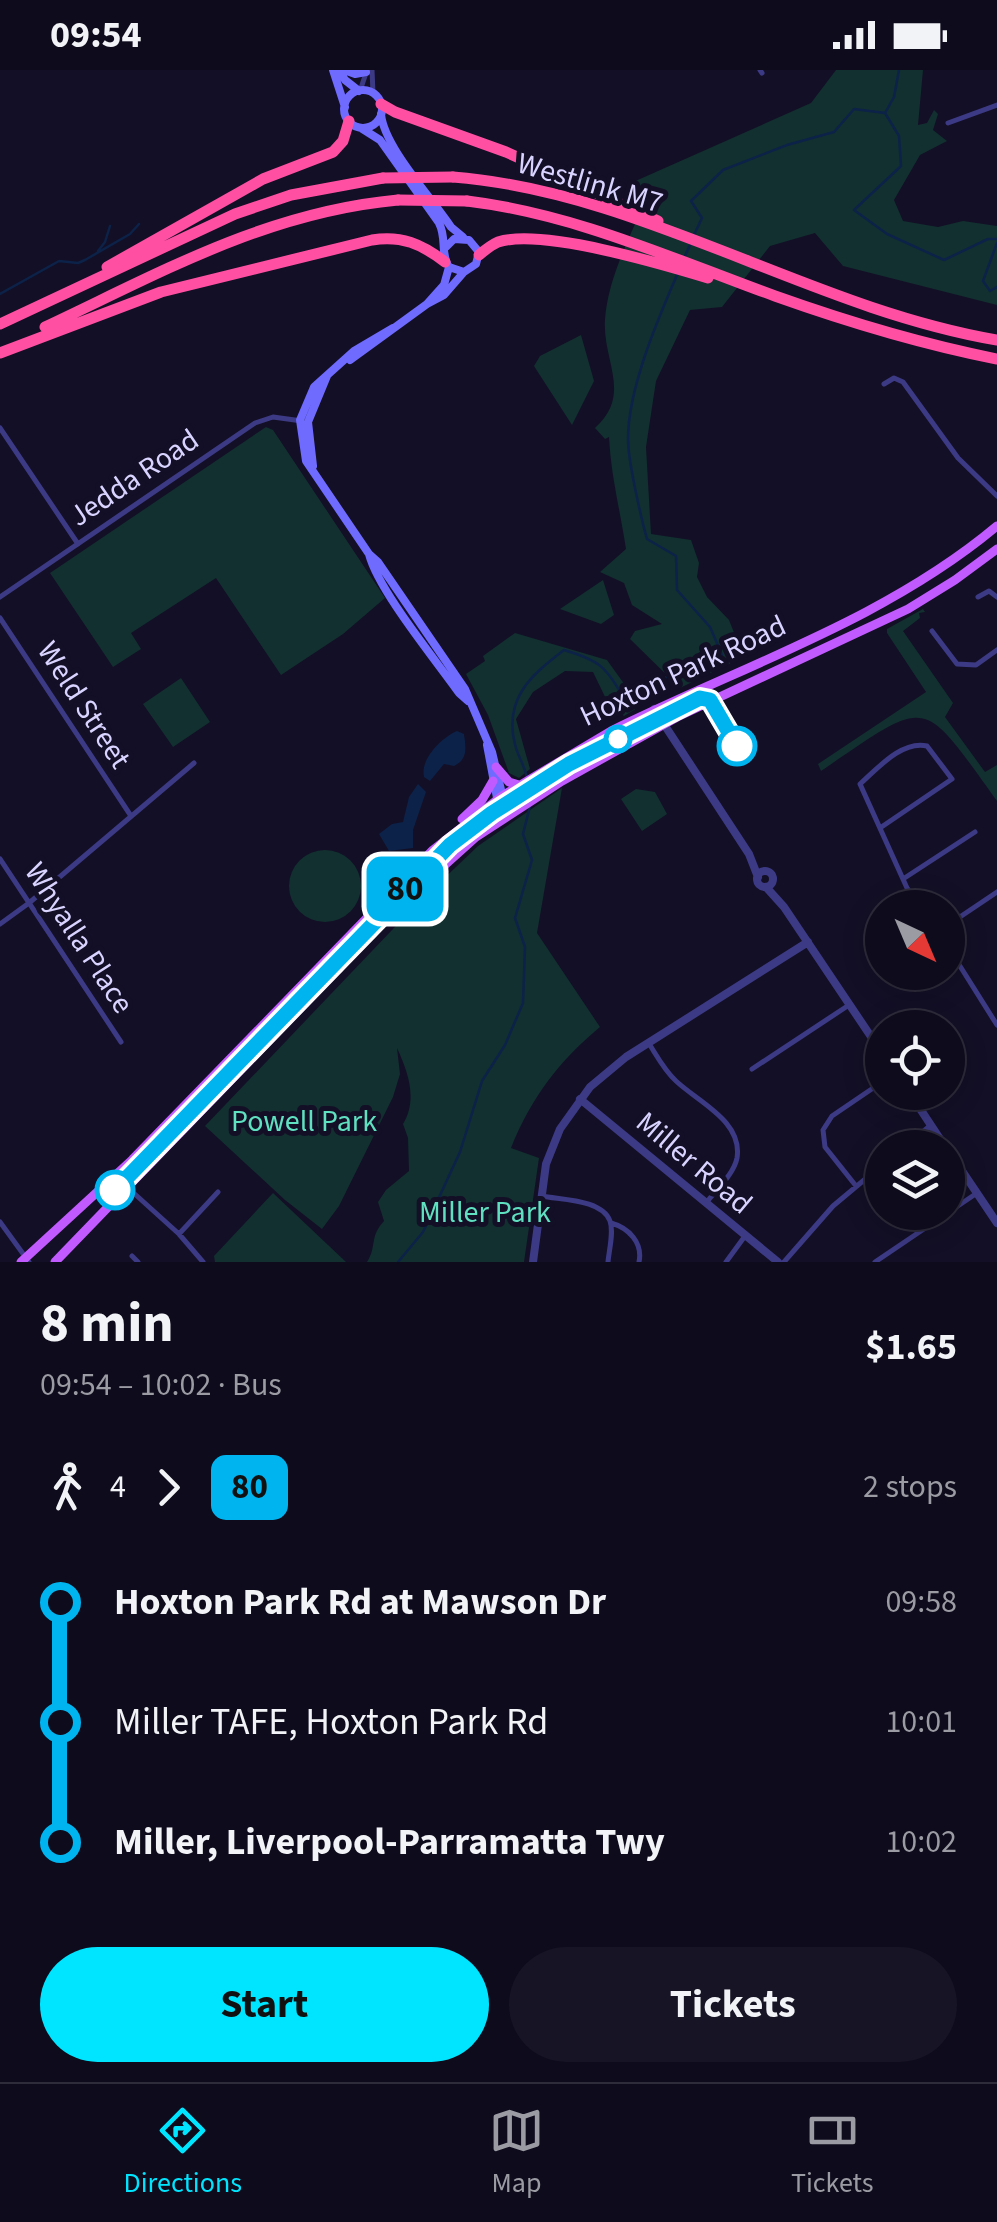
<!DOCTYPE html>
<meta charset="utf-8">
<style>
body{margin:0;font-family:"Source Sans 3",sans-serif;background:#171425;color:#f1f3f6;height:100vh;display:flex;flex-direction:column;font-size:38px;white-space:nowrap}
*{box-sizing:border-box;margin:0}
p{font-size:32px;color:#9b9ba3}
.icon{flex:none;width:55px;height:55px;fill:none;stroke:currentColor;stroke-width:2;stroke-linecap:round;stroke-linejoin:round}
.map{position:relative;height:1192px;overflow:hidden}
.side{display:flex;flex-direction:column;background:#0e0b1c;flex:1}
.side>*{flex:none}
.badge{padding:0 20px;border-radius:15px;font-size:35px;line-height:65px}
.needle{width:65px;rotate:136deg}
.fabs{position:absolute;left:865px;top:820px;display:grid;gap:20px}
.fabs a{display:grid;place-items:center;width:100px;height:100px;border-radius:50%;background:#0e0b1c;box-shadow:0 5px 25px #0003,0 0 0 2px #2e2b3b;font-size:50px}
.map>.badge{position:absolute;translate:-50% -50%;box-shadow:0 0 0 5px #fff}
.legs{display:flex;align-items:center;gap:15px;height:110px;padding:0 40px;font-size:32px}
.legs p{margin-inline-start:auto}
.head{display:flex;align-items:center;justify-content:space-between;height:170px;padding:0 40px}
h1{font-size:55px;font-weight:700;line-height:75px}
.action{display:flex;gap:20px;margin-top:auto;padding:20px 40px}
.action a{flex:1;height:115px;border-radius:60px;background:#00e5ff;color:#111;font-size:40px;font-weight:700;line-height:115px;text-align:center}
.action a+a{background:#171425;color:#f1f3f6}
ul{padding:0 40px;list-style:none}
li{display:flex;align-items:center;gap:35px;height:120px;font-size:38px}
li i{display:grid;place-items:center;width:15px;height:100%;margin:0 12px;background:currentColor}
li i::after{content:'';width:25px;height:25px;margin:-12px;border:8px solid;border-radius:50%;background:#0e0b1c}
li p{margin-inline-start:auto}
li:first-child i{background:linear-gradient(#0000 50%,currentColor 0)}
li:last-child i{background:linear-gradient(currentColor 50%,#0000 0)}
.status{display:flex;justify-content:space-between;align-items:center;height:70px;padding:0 50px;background:#0e0b1c;direction:ltr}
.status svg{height:28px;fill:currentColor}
.tabs{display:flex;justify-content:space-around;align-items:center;height:140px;border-top:2px solid #2e2b3b;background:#0e0b1c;font-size:28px;color:#9b9ba3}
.tabs a{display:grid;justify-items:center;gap:5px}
.tabs .selected{color:#00e5ff}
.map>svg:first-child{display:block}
</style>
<div class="status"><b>09:54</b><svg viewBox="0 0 49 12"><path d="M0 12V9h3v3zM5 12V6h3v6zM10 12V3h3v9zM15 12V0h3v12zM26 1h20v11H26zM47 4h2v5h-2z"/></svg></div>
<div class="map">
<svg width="997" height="1192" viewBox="0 0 997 1192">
<rect width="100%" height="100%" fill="#130f26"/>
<path fill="#12302f" d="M836 0H923L918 55 927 53 934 40 938 44 933 60 947 71 920 85 894 130 903 151 938 157 963 151 997 156V235L843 196 815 163 770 176 722 237 690 240 656 311 646 377 651 464 691 470 699 493 697 507 707 527 729 550 735 565 737 590 680 618 630 569 635 561 662 554 632 535 624 513 600 502 626 479C620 440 611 406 609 367L605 369 595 358C633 324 602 291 605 249 608 210 627 173 642 138L631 113 811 33Z
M581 265 594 311 572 355 534 296 540 286Z
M266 357 273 360 385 528 343 564 281 605 216 508 131 563 141 579 113 597 50 503Z
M603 510 614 545 601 554 560 539Z
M923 539 925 542 919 543 920 548 903 561 953 633 945 647 985 702 997 695V731C920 624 930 627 821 701L818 694 926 622 887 563V559Z
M515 563 607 590 635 629 662 623 624 646 607 631 593 602 565 601 533 622 516 649 530 699 519 708 509 703 488 645 466 604 485 591 483 586Z
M181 608 210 652 173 677 143 634Z
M562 718 537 863 600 957C559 991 531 1028 511 1078L539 1088 524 1192H367C377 1177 369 1167 384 1151L378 1132 386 1120 409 1101 408 1068 403 1054C418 1029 408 1002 397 978L400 1004 393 1027 339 1136 322 1159 285 1130 205 1056 413 838 478 776Z
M636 719 655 722 667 744 642 761 621 729Z
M289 816a36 36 0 1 1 72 0a36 36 0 1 1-72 0Z
M273 1123 346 1192H215L214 1186Z"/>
<path fill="#0c2248" d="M457 661 464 664C466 678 468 689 454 696L444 694 430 711 424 707C420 689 441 668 457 661Z
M418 714 426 722 413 760V778L389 781 379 764 392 754 403 752 409 727Z"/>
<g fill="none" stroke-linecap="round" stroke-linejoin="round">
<path stroke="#0c2248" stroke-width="2.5" d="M885 43 899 66 901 96 854 140 887 164 944 190 988 169H997
M694 165 702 148 691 131 723 100 787 75 834 62 854 39 885 43 894 27 899 0
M997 173 983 211 990 221 997 217
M98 181 105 172 110 156
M684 188 691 173
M0 224 59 191 78 193 85 190 130 164 139 154
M527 708C525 697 519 688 516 678 502 630 530 606 564 580 598 590 606 596 623 627L640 622 684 597 722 585 710 557 677 520 676 486 647 469C641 448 628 391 628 369 628 319 657 251 677 205
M398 1192 423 1162 460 1082 482 1011 505 975 523 933 525 877 515 848 532 790 523 764 530 736"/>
<path stroke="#3d3a85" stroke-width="5" d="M372 0 373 23
M760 0 762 3
M360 21 367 0
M948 53 997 35
M884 314 894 308 903 312 958 388 997 426
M0 358 78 474
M0 527 255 353 273 347 302 351
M978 527 989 521 997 527
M0 548 131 746
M932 561 957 594 976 595 997 580
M880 758 952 709 927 676C902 670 877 699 860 714L907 818 921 838
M0 789 121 972
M903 809 975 762
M0 854 29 833 194 693
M948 855 997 822
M948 877 997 955
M648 972C657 986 664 1000 676 1011 698 1032 743 1051 737 1088 734 1104 716 1120 706 1133
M752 999 849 935
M903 1078 931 1055
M856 1116 825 1077 823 1060 832 1046 882 1012
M127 1117 179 1164 203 1192
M542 1126C560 1130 602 1129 610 1151 614 1162 609 1180 608 1192
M0 1152 29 1192
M611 1153C629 1158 643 1173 639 1192
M179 1164 218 1122
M132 1186 138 1192
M726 1192 745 1166
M784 1192 833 1136 882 1095
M875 1192 977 1123"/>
<path stroke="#3d3a85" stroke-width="8" d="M654 639 749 784 758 807
M757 809a8 8 0 1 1 16 0a8 8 0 1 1-16 0Z
M766 817 784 837 882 983
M909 1022 946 1078
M580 1029 778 1192
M948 1080 997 1153
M533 1192 546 1094 560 1059 590 1017 626 987 808 872"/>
<path stroke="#6f6bff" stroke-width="8" d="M333 0 345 37
M339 0 345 10 359 21
M344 0 355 4 366 2
M344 39a19 19 0 1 1 38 0a19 19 0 1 1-38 0Z
M381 44C384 77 432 128 451 157L463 167
M361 58 380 70 439 153C447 168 440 184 449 197L464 202 476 194 479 182 469 170 454 169 446 177
M427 234 444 225 464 202
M393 258 354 281 314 317 300 350 306 391 369 484 378 492 465 619 492 682 507 745
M350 290 427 234 444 215 449 197
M313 396 308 352 327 306
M369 484C378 520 435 589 459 623L468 631
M487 675 501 749"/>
<path stroke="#c25bff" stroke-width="9" d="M496 697 509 712 519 715
M462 749 482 730 493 711
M21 1192 132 1090 433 780 502 726 611 661C742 596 885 550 997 456
M55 1192 397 838 476 767 562 711 677 647 908 539 955 510 997 479"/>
<path stroke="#ff4fa3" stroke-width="11" d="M381 34 395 42 506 82 658 151
M453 107C643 122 809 238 997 270
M467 131C575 144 673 189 775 226 848 252 921 274 997 289
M479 185C485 180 491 175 498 172 543 158 662 194 708 208
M107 197 263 109 333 82 343 71 349 51
M0 254 235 144 291 125 383 108
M45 257C162 202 267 142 398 130
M0 283 161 222 372 170C401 165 422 174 445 192"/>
<path stroke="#ff4fa3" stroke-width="11" d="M383 108 453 107
M398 130 467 131"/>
</g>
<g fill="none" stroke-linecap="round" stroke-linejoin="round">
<defs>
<path id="line-1" d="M115 1120 450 775 492 743 569 694 700 628 710 630 737 676"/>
</defs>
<use href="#line-1" stroke="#fff" stroke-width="22"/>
<use href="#line-1" stroke="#00b5ef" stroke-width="15"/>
</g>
<g fill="#fff" stroke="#00b5ef" stroke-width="5">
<circle cx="618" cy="669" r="12"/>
<circle cx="737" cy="676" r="18"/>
<circle cx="115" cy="1120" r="18"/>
</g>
<g text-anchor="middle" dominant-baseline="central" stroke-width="10" stroke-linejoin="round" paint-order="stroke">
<g font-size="30" fill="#d9d4ff" stroke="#130f26">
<text transform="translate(590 113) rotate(16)">Westlink M7</text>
<text transform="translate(134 408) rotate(-34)">Jedda Road</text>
<text transform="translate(683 601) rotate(-25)">Hoxton Park Road</text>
<text transform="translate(84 635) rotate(57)">Weld Street</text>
<text transform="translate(79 868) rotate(57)">Whyalla Place</text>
<text transform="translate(694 1093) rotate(40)">Miller Road</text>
</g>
<g font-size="30" fill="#5fe0c0" stroke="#130f26">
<text x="304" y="1051">Powell Park</text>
<text x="485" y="1142">Miller Park</text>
</g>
</g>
</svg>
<div class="fabs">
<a><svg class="needle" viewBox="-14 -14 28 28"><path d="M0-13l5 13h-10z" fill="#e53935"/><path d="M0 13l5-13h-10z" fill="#9b9ba3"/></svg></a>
<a><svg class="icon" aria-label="locate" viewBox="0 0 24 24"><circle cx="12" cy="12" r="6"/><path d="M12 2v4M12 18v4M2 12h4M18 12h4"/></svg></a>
<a><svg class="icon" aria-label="layers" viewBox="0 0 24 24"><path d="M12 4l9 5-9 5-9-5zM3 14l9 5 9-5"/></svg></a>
</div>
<b class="badge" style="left:405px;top:819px;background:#00b5ef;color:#111">80</b>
</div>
<section class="side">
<div class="head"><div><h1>8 min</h1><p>09:54 – 10:02 · Bus</p></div><b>$1.65</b></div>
<div class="legs"><svg class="icon" aria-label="walk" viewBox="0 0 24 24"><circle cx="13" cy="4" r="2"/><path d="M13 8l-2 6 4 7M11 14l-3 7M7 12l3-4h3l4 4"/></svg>4<svg class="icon" aria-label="forward" viewBox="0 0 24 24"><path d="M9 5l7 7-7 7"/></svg><b class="badge" style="background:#00b5ef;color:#111">80</b><p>2 stops</p></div>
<ul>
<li><i style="color:#00b5ef"></i><b>Hoxton Park Rd at Mawson Dr</b><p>09:58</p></li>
<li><i style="color:#00b5ef"></i><span>Miller TAFE, Hoxton Park Rd</span><p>10:01</p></li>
<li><i style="color:#00b5ef"></i><b>Miller, Liverpool-Parramatta Twy</b><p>10:02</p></li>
</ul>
<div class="action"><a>Start</a><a>Tickets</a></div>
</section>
<nav class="tabs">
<a class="selected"><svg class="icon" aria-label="directions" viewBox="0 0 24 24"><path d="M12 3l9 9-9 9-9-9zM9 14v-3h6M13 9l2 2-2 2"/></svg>Directions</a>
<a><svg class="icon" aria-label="map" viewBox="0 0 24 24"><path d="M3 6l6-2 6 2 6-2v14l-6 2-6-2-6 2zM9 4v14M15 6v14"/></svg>Map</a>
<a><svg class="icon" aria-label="tickets" viewBox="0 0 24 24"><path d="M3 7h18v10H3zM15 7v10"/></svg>Tickets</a>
</nav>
